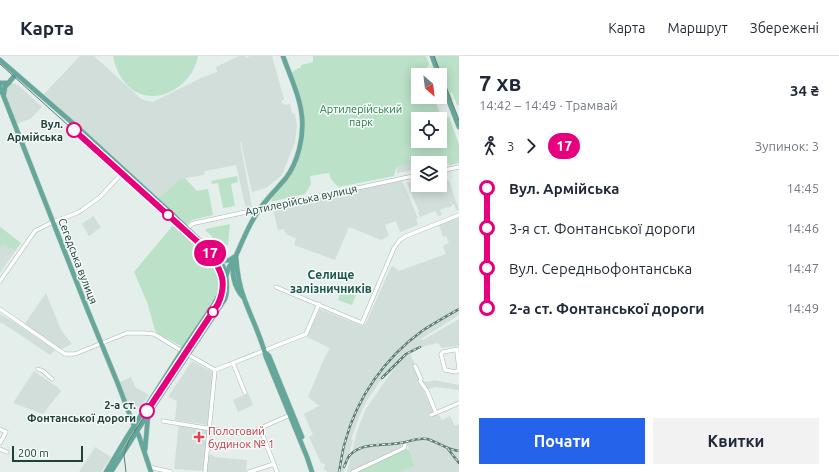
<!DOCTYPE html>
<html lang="uk">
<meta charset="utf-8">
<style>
body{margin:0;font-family:Ubuntu,sans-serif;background:#f2f2f3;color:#1f2937;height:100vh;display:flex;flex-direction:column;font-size:15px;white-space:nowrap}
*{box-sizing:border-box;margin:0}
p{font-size:13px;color:#747a83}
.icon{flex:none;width:22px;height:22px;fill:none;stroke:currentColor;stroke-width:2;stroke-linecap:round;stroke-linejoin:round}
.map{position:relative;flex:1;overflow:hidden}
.details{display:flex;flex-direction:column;background:#fff;width:380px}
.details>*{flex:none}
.badge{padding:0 8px;border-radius:13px;font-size:14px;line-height:26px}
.needle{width:26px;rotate:152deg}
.fabs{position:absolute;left:411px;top:12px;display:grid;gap:8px}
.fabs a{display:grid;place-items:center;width:36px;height:36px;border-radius:0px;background:#fff;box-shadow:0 2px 10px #0003;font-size:20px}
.scale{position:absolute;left:12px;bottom:10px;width:71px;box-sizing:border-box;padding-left:4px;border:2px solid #21423b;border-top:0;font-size:11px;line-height:14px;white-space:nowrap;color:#21423b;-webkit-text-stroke:3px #f5faf8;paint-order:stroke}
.map>.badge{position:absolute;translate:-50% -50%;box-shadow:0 0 0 2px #fff}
.legs{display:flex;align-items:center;gap:6px;height:44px;padding:0 20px;font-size:13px}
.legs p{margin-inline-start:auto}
.summary{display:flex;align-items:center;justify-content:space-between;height:68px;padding:0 20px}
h1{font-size:22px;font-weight:700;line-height:30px}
.button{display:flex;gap:8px;margin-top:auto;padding:8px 20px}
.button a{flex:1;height:46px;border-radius:0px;background:#2563eb;color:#fff;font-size:16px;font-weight:700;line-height:46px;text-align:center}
.button a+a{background:#f2f2f3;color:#1f2937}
ul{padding:0 20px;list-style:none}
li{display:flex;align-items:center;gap:14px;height:40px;font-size:15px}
li i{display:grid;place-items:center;width:6px;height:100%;margin:0 5px;background:currentColor}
li i::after{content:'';width:10px;height:10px;margin:-5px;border:3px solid;border-radius:50%;background:#fff}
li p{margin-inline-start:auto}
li:first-child i{background:linear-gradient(#0000 50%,currentColor 0)}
li:last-child i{background:linear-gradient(currentColor 50%,#0000 0)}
header{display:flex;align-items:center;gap:24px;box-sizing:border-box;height:56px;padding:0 20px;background:#fff;border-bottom:1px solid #e0e1e3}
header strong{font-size:19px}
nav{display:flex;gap:22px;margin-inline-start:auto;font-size:14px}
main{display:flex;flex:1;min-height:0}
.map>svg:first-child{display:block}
</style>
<header>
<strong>Карта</strong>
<nav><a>Карта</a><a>Маршрут</a><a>Збережені</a></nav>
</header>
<main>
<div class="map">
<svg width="459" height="416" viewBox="0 0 459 416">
<rect width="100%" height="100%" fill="#e4eeea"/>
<path fill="#d2ded9" d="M80 0H94L141 43 153 46 201 22 217 16 216 11 239 0H245L246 2 250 0H272L284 43 281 46 285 49 290 48 292 57 295 58 297 70 295 86 282 119 271 128 265 132 252 136 241 86H240L252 151 246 153 236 109 205 115 204 119 180 123 157 144 42 40Z
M12 27 18 29 42 51 30 63 16 68 5 40 6 33 10 28Z
M447 101 448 107 440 108V107H418V113L397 117 396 111Z
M440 117H441L449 125 459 154 457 155 454 148 448 152 447 151 440 154 442 159 438 160 435 155 420 161 418 157 419 156 407 127 417 124V122H418V129H440Z
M402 125 418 162 416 163 418 169 400 176 396 165 385 169 389 180 381 184 349 171 335 204 294 189 296 182 286 178 284 173 278 174 272 150 367 130 368 132Z
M93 160 101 171 89 180 82 168Z
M459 162V259L421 283 423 284 459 263V290L442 292 438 287 425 290 410 298 415 308 419 324V326L436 359H439L442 364 450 360 455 370 459 368V416H400L415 410 407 388 351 416H347L358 372 366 353 388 321 401 304 381 324 374 334 366 346 359 361 351 383 353 384 344 416H327V415L324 414 325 408 321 407 309 381 313 379 304 358 319 350 308 341 324 303 330 292 307 281 320 253 362 270 365 269 391 211 393 210 399 215 446 198 443 190 449 187 446 180 443 181 439 169Z
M0 171 21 187 0 217Z
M46 237 61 274 72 288 61 293H58L24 269Z
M0 258 17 268 55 294 50 299 1 266 0 268Z
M192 305 214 317 208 369 175 364 177 345 168 341Z
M34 315 57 331 61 335 43 358 13 347Z
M131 321 135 331 149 339 141 351 129 349 120 326Z
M434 324 459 329V334L435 331 428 333 421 325 429 326Z
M248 337 253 349 238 356 233 344Z
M179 367 209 372 204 415 174 413Z
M95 391 111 401 101 416H79Z
M208 398 213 399 214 401 247 404 246 416H206Z"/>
<path fill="#bbe1c8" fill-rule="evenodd" d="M113 0H198C193 31 153 54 128 30 120 23 115 10 113 0Z
M313 0H426L429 8 425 16 426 19H418V41H434L441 61H449L459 88V107L449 109 447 101 396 111 394 120 338 131 331 123 329 117 310 120 311 128 305 138 274 145H271L272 142 284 127 294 112 304 69 291 17 295 14 301 11V9L313 6ZM418 63H440V85H418Z
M434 0H459V49H457L452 36 450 37 453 43 451 44Z
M237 120 238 126 231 128 235 150 223 152 218 127 212 128 211 125Z
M185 122 197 135 208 133 213 159 192 164 185 170 157 144 180 123Z
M174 168 213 206 220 219 221 225V232L216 242 183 291 162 280 158 278 155 274 147 246 134 216Z
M230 168 228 189 222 190 205 174 206 173Z
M0 171 21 187 15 194 2 188 0 191Z
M342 232 351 235 352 238 356 239 352 249 338 244Z
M405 393 409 394 415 410 400 416H355Z"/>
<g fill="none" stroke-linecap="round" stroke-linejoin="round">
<defs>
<path id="minor" d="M440 115 459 111
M187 173 192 168 195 167 418 119
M0 225 35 175 53 166 77 157 82 154 100 141 124 115
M276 231 362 267 394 192 400 184 406 180 459 159
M0 253 59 294 65 298H75L127 277H144L154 278 182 295
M459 293 443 296 441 298 445 314 456 316 459 314
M456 294 457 296 459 314
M187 298 215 314
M233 307 245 337
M415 310 421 323 420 325 427 335 436 357
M38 313 43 315 52 323
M215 314 306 278 319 248
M431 359 459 347
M163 365 242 378 256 374 290 359
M260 372 277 416
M0 373 6 376 0 387
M0 393 7 396
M149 411 171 416
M205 416 215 314
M249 416 274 408
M353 416 404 392 405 389"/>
<path id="major" d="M432 0 439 19
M0 4 75 69 172 158 220 204C226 214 229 232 225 243L137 375 111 416
M440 22 459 71
M0 27H9
M0 31 88 255 118 328 134 370 139 380 151 416
M4 38 5 31 16 18
M236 201C237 215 239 229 244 242 251 262 261 280 266 301L307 401 312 416
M222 205 230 204 234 201
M243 241C234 231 231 217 234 204 241 189 247 172 257 157 265 144 276 134 286 122 298 106 304 81 302 61 300 40 290 20 283 0
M267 298 269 300 302 381
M145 394 148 360
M106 416 127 381 182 295 214 248 222 233 229 211 232 207"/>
</defs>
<use href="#minor" stroke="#a6b7b2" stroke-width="4.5"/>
<use href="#major" stroke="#c1cac8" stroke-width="5.5"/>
<use href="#minor" stroke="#fff" stroke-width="3.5"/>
<use href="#major" stroke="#65a79a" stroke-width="4.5"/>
<path stroke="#5c7d76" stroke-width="1" d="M434 0 459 64
M0 8 210 197C221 215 228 227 218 248L129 384 124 399 126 416"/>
<defs>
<path id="rail" d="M382 322 406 298 420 291
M448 393 459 407
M344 411C346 407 347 402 350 399 362 386 384 390 400 387 409 386 418 381 427 383 438 386 447 394 459 395
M339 416C341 406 342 396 345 386 357 341 385 302 422 275 434 267 447 260 459 253"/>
</defs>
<use href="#rail" stroke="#5c7d76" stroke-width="2.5"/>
<use href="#rail" stroke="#f5faf8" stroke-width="1" stroke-dasharray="3" stroke-linecap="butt"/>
</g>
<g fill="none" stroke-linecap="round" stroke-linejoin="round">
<defs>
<path id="line-1" d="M74 74 210 197C221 215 228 226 218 248L147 355"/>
</defs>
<use href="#line-1" stroke="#fff" stroke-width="9"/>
<use href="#line-1" stroke="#e6007e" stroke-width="6"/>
</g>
<g fill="#fff" stroke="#e6007e" stroke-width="2">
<circle cx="74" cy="74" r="7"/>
<circle cx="168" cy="159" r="5"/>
<circle cx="213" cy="256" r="5"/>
<circle cx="147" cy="355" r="7"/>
</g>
<path fill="#e0444e" stroke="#f5faf8" stroke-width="1.5" d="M197 375h4v4h4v4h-4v4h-4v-4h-4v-4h4z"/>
<g text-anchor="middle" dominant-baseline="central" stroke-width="3" stroke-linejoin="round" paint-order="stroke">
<g font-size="11" fill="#287c4e" stroke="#f5faf8">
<text x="361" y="53">Артилерійський<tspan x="361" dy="13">парк</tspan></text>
</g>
<g font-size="11" font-weight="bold" fill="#21423b" stroke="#f5faf8" text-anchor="end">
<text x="63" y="68">Вул.<tspan x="63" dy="13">Армійська</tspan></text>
<text x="136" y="349">2-а ст.<tspan x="136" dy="13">Фонтанської дороги</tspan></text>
</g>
<g font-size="11" fill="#21423b" stroke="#f5faf8">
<text transform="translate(301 144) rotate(-12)">Артилерійська вулиця</text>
<text transform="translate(78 205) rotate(69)">Сегедська вулиця</text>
</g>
<g font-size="11" fill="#be3a42" stroke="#f5faf8" text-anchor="start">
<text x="208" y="375">Пологовий<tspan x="208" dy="13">будинок № 1</tspan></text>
</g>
<g font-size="12" font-weight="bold" fill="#1b564b" stroke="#f5faf8">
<text x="331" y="218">Селище<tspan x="331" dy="14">залізничників</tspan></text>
</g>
</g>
</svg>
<div class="fabs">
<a><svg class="needle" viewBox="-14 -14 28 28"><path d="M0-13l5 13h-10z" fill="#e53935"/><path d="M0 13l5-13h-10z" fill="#747a83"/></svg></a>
<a><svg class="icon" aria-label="locate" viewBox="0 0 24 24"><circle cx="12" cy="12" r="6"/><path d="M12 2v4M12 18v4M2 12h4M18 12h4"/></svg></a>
<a><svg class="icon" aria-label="layers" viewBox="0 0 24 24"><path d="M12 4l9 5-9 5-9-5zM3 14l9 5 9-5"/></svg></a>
</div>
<div class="scale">200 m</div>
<b class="badge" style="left:210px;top:197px;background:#e6007e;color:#fff">17</b>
</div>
<section class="details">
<div class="summary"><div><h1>7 хв</h1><p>14:42 – 14:49 · Трамвай</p></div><b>34 ₴</b></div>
<div class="legs"><svg class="icon" aria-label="walk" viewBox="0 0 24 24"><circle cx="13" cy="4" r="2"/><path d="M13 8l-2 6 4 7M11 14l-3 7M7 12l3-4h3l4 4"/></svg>3<svg class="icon" aria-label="forward" viewBox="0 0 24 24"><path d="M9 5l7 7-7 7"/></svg><b class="badge" style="background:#e6007e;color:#fff">17</b><p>Зупинок: 3</p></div>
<ul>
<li><i style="color:#e6007e"></i><b>Вул. Армійська</b><p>14:45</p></li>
<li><i style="color:#e6007e"></i><span>3-я ст. Фонтанської дороги</span><p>14:46</p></li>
<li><i style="color:#e6007e"></i><span>Вул. Середньофонтанська</span><p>14:47</p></li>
<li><i style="color:#e6007e"></i><b>2-а ст. Фонтанської дороги</b><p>14:49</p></li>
</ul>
<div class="button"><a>Почати</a><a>Квитки</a></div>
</section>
</main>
